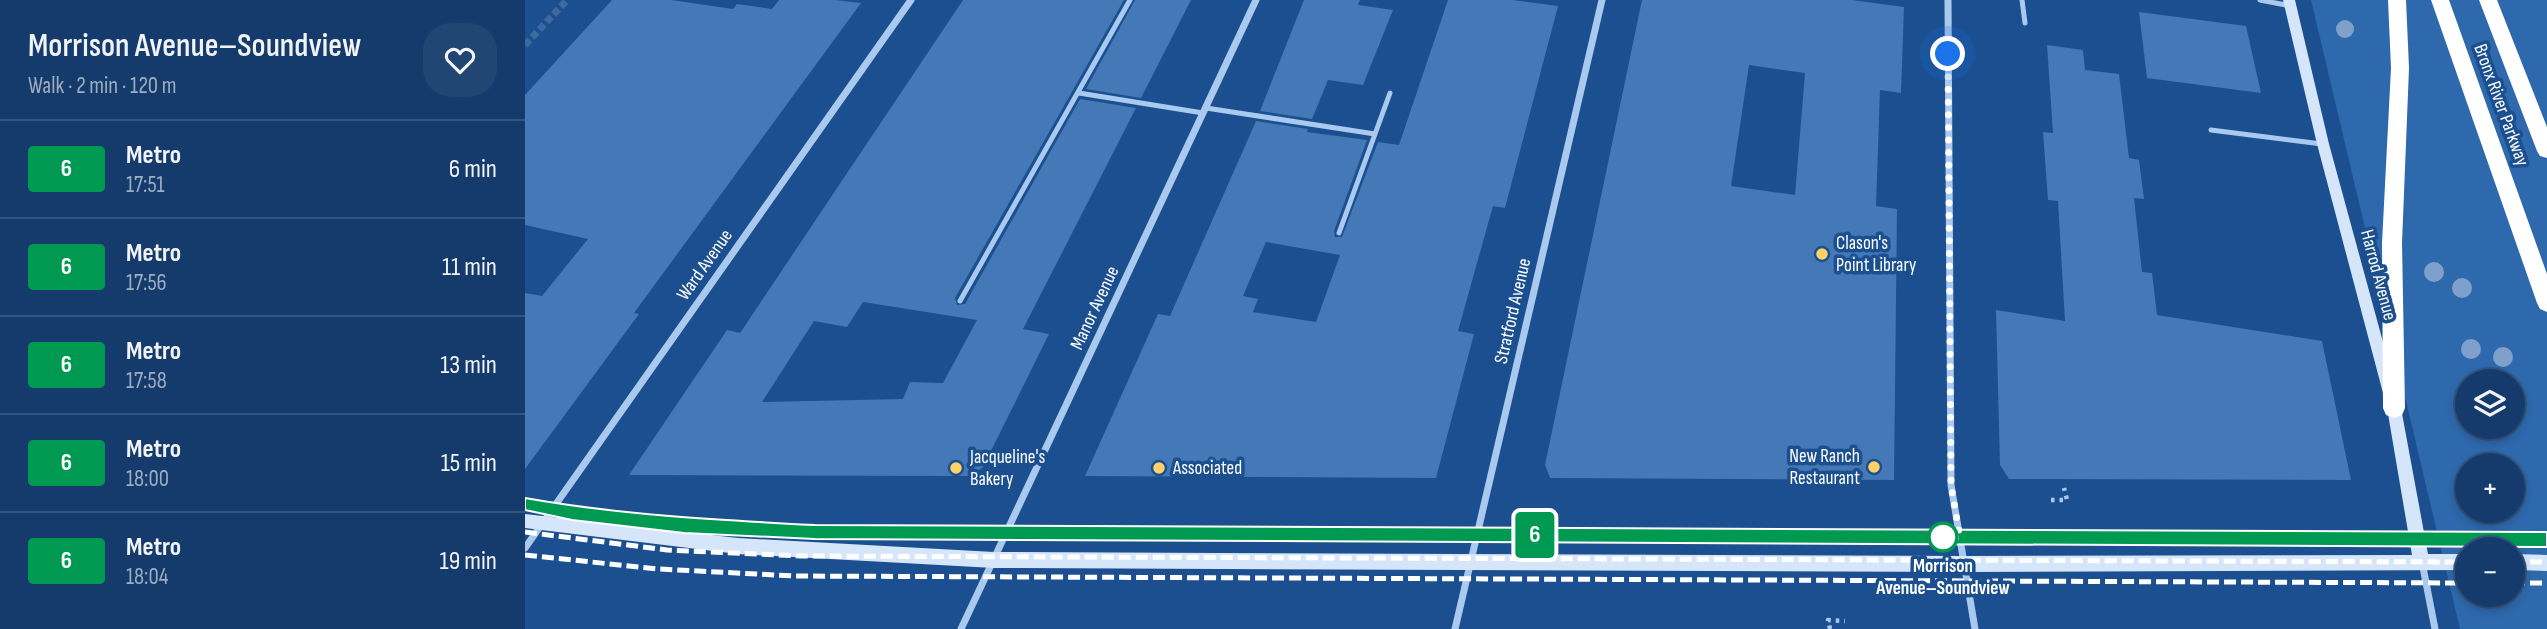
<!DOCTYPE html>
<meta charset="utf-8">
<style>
body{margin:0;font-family:"Sofia Sans Condensed",sans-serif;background:#214673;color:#f1f3f6;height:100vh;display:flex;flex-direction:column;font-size:26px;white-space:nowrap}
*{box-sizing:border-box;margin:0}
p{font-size:23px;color:#9dadc1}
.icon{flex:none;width:38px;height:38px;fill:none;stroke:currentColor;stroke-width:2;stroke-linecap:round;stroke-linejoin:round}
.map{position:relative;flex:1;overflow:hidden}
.side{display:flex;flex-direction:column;background:#143b6b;width:525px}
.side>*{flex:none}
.badge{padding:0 14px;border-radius:5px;font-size:24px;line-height:46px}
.fabs{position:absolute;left:1930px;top:369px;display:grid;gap:14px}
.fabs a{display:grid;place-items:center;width:70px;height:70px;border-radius:50%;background:#143b6b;box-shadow:0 4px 10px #0003,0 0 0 2px #33557e;font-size:35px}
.you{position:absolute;width:35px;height:35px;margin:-18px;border:5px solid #fff;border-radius:50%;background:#1a73e8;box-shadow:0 0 0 10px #1a73e833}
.map>.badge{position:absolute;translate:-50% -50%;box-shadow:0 0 0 4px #fff}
.round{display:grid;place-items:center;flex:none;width:74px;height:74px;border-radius:28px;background:#214673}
.head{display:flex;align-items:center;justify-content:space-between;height:119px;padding:0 28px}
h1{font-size:33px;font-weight:600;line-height:52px}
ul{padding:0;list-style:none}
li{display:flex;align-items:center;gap:21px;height:98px;padding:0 28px;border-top:2px solid #33557e}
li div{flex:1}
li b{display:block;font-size:26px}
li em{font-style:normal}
li .badge{min-width:77px;font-weight:700;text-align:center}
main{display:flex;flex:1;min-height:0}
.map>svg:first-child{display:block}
</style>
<main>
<section class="side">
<div class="head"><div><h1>Morrison Avenue–Soundview</h1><p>Walk · 2 min · 120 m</p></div><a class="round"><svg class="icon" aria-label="heart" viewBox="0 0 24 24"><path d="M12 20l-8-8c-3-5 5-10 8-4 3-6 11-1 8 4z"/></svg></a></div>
<ul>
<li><span class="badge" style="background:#009952;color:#fff">6</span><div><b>Metro</b><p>17:51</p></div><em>6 min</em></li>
<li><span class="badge" style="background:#009952;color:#fff">6</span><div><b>Metro</b><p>17:56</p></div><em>11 min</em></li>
<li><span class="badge" style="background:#009952;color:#fff">6</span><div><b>Metro</b><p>17:58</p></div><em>13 min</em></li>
<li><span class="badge" style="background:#009952;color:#fff">6</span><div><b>Metro</b><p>18:00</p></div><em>15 min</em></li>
<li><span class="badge" style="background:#009952;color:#fff">6</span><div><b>Metro</b><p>18:04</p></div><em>19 min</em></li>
</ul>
</section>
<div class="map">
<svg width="2022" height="629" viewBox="0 0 2022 629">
<rect width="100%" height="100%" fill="#1b4f8f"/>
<path fill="#2e69ad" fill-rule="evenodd" d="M1786 0H2022V629H1935ZM1942 382H1988V427H1942ZM1942 466H1988V511H1942ZM1942 550H1988V595H1942Z"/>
<path fill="#4478b7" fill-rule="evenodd" d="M87 0H146L208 9 212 4 247 9 254 0H310L336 3 109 313 114 314 0 469V293L17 296 63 239 0 225V95Z
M438 0H599L430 298 432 305 440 304 555 99 611 108 498 329 524 334 458 467 446 476 104 475 202 330 215 333ZM338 302 452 320 418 383 385 382 378 399 237 402 289 321 322 327Z
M610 0H666L616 98 561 89Z
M779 0H835L833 5 868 10 838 85 803 80 787 119 735 111Z
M923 0H987L1033 6 980 208 968 206 933 331 949 334 911 478 560 476 633 314 645 316 731 121 783 129 782 132 842 140 809 231 810 237H817L853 142 874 145ZM741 242 815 255 791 322 728 312 733 299 718 296Z
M1117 0H1327L1379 7 1376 93 1355 90 1351 206 1372 209 1369 480 1025 478 1020 465ZM1224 65 1280 73 1270 195 1206 186Z
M1614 12 1721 26 1736 93 1622 78Z
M1522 45 1558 50 1560 70 1594 74 1604 158 1614 160 1619 199 1609 198 1617 272 1627 273 1632 315 1797 341 1826 480 1484 479 1475 465 1471 310 1540 321 1533 201 1523 200 1518 132 1528 133Z"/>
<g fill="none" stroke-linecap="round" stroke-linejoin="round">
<path stroke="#3d69a0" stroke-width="7" stroke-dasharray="7 3.5" stroke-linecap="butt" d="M0 45 42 0"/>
<path stroke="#a9c9ee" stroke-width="4.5" stroke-dasharray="3.5 5" stroke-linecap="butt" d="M1526 500H1542L1539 488
M1305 629 1303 620 1320 621"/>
<path stroke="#a9c9ee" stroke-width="5" d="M1497 0 1500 23
M1735 0 1766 6
M554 93 678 113
M681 108 850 134 814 233
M1686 130 1797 144
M850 134 865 93
M435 301 605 0"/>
<path stroke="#a9c9ee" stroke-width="7" d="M1423 0 1426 485 1450 629
M0 548 386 0
M1897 562 1910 629
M436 629 731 0
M930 629 1077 0"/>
<path fill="#d6e6fa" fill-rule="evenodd" d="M1758 0H1770L1804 144 1876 408 1903 554H1942V570L1439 572 469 568 213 554 0 528V514L213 538 469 552 1439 556 1887 555 1862 408 1792 144Z
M1988 554 2022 555V571L1988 570Z"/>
<path fill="#fff" fill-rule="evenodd" d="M1863 0H1881L1884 68 1877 243 1880 408 1877 415 1869 418 1861 415 1858 408 1857 243 1866 68Z
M1906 0H1924L2022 274V312L2015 309 2012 303Z
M1954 0H1972L2022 127V158L2015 156 2012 151Z"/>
<path stroke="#fff" stroke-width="5" stroke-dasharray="12 5" stroke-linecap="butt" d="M0 505 108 520 290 532 2022 539
M0 532 142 550 276 556 1942 562
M0 555 133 569 270 576 1942 583
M1988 562H2022
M1988 583H2022"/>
</g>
<g fill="#7ea0ca">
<circle cx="1820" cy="29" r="9"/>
<circle cx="1909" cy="272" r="10"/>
<circle cx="1937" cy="288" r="10"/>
<circle cx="1946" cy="349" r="10"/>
<circle cx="1978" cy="357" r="10"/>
</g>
<path fill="#009952" stroke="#fff" stroke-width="2" d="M0 498C96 515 193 520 290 525L2022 532V547L290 539 159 533 47 520 0 510Z"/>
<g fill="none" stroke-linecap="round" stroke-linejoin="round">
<path stroke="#fff" stroke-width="7" stroke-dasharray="0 12.6" d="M1418 537 1435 538 1426 485 1423 54"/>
</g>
<g fill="#ffd166" stroke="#1b4f8f" stroke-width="2.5">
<circle cx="1297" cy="254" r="7"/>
<circle cx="1349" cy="467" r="7"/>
<circle cx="431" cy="468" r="7"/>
<circle cx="634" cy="468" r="7"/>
</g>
<circle fill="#fff" stroke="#009952" stroke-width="3.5" cx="1418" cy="537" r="14"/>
<g text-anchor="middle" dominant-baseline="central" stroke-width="7" stroke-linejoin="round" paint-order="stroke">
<g font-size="19" fill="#fff" stroke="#1b4f8f">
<text transform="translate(1976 105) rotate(70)">Bronx River Parkway</text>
<text transform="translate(180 265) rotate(-55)">Ward Avenue</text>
<text transform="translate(1853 275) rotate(75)">Harrod Avenue</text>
<text transform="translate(570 308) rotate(-65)">Manor Avenue</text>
<text transform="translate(988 311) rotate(-77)">Stratford Avenue</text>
</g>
<g font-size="19" fill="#fff" stroke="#1b4f8f" text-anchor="start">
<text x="1311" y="243">Clason's<tspan x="1311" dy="22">Point Library</tspan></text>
<text x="1335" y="456" text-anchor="end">New Ranch<tspan x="1335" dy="22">Restaurant</tspan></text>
<text x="445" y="457">Jacqueline's<tspan x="445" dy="22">Bakery</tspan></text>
<text x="648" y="468">Associated</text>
</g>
<g font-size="19" font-weight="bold" fill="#fff" stroke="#1b4f8f">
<text x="1418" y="566">Morrison<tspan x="1418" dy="22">Avenue–Soundview</tspan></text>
</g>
</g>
</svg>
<div class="fabs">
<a><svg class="icon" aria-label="layers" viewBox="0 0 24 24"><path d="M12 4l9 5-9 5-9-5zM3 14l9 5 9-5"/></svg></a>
<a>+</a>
<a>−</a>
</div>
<div class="you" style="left:1423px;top:54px"></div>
<b class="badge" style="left:1010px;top:535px;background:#009952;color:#fff">6</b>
</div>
</main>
